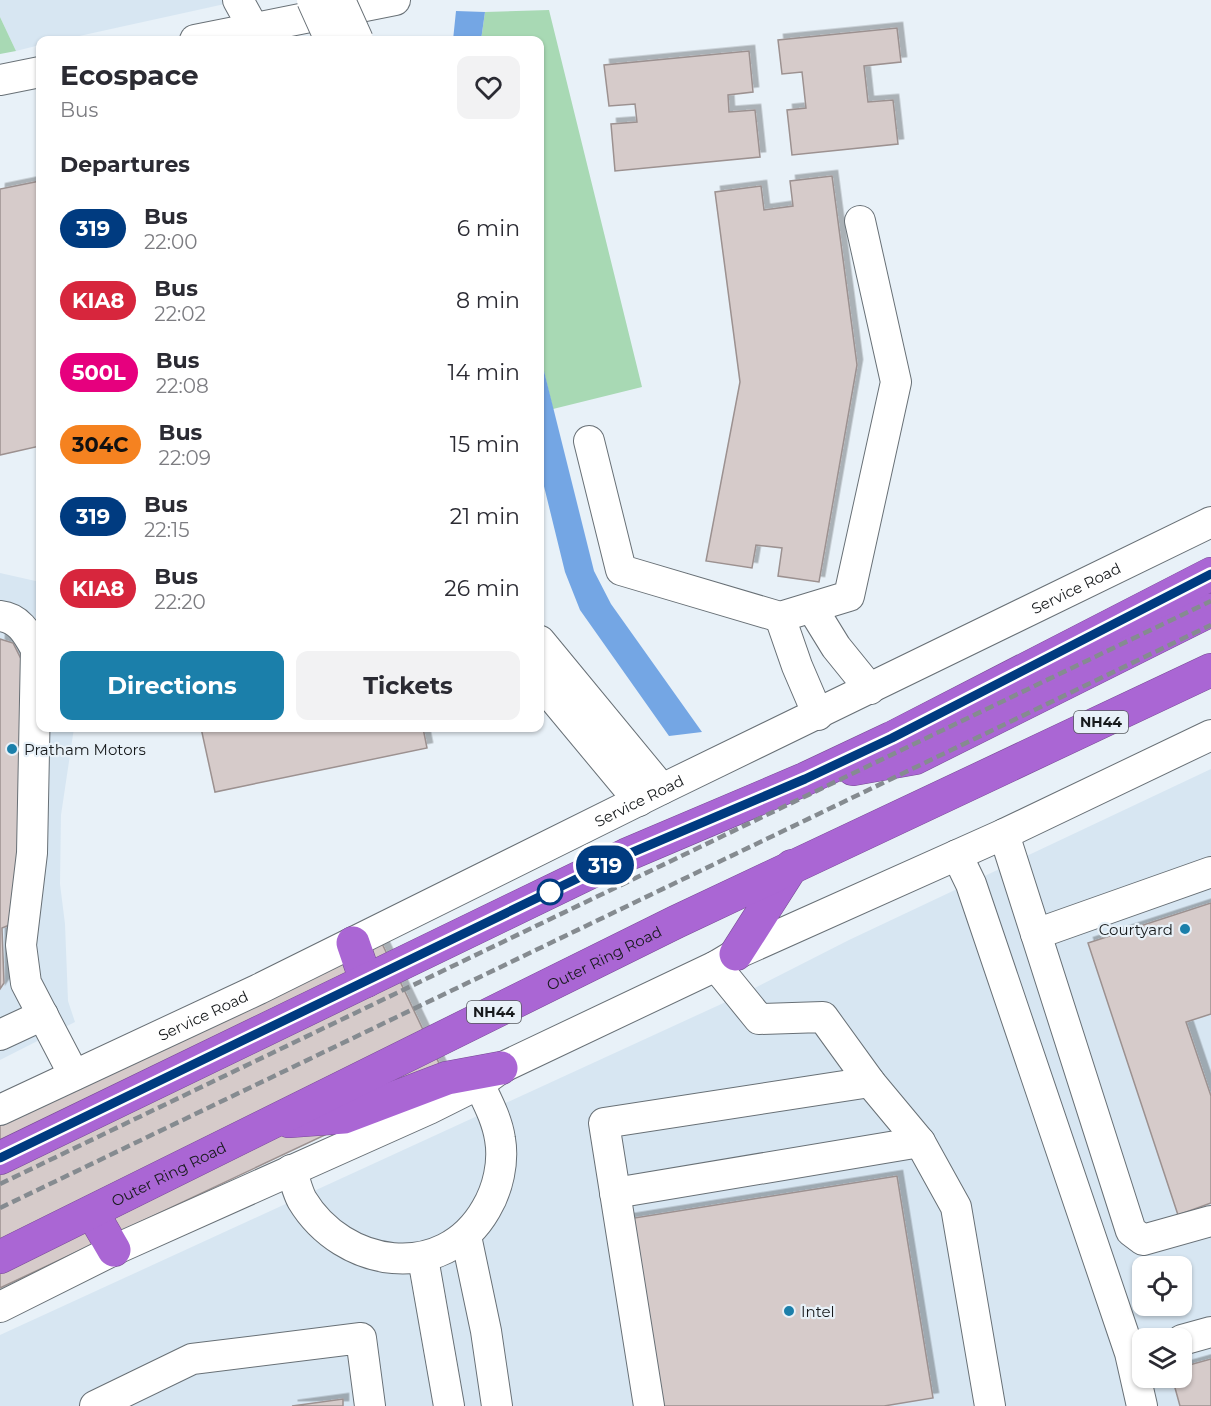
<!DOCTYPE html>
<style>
body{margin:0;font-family:Montserrat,sans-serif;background:#f2f2f3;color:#2b2b33;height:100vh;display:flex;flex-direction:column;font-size:22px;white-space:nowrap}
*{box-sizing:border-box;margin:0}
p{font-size:20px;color:#7c7c81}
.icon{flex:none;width:33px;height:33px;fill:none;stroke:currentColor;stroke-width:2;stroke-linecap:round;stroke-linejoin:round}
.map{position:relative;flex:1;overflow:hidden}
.sheet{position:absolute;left:36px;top:36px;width:508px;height:696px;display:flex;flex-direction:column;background:#fff;border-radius:12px;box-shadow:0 2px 4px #0004}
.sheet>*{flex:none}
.badge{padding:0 12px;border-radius:20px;font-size:21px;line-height:39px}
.tools{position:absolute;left:1132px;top:1256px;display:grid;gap:12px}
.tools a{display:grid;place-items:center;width:60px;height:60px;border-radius:12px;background:#fff;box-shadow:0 2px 4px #0004;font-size:30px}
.map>.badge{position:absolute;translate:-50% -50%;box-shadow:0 0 0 3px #fff}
h2{padding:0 24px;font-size:22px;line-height:54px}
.round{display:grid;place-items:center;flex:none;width:63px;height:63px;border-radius:12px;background:#f2f2f3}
.headline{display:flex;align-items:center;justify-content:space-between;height:102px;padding:0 24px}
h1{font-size:28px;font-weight:700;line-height:45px}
.primary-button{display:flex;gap:12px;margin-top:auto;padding:12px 24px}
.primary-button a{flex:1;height:69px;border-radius:12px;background:#1b7faa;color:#fff;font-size:24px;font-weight:700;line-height:69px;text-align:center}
.primary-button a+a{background:#f2f2f3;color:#2b2b33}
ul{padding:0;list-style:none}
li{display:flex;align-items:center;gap:18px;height:72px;padding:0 24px}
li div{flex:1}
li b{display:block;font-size:22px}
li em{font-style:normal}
li .badge{min-width:66px;font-weight:700;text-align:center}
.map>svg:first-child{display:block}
</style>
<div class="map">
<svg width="1211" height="1406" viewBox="0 0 1211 1406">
<defs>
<filter id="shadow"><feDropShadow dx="5.5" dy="-5.5" stdDeviation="0" flood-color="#0004"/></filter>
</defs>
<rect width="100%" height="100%" fill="#e8f1f8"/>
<path fill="#d7e6f2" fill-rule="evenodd" d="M0 0H243L61 40H40V45L16 51 0 17Z
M0 573 40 582V728H74L61 815 60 884 65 924 68 1001 75 1022 0 1060Z
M1211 769V1406H0V1335L741 995 849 940ZM1143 1266H1182V1305H1143ZM1143 1338H1182V1377H1143Z"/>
<path fill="#a8d9b4" d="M549 10 642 387 553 409 540 355V40H481L485 12Z
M0 17 16 51 0 54Z"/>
<path fill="#74a6e4" d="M456 11 485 12 481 40H453Z
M540 355 594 571 611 604 702 732 669 736 580 610 565 572 540 470Z"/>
<path fill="#d6cbca" stroke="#9c9190" stroke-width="1.5" filter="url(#shadow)" d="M897 28 901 62 864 66 868 102 893 100 898 144 792 155 787 110 806 108 802 72 782 74 778 40Z
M749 51 753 92 728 95 729 112 755 110 760 157 615 171 611 124 637 122 635 104 609 106 604 65Z
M832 176 857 365 819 582 778 576 782 548 756 545 752 568 706 561 740 382 715 192 761 186 764 210 793 206 790 181Z
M40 181V446L0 455V189Z
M0 639 13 643 24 665 19 921 2 928 4 983 0 989Z
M201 728H423L427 748 215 792Z
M1211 903V1014L1186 1022 1211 1096V1203L1178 1215 1088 943Z
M377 933 446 1078 0 1288V1111Z
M897 1176 933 1398 884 1406H658L628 1219Z
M1211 1359V1406H1180L1172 1377H1182V1367Z
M343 1399V1406H292Z"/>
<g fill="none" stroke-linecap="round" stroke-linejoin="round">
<defs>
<g id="minor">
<path d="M238 0 254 29"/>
<path d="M195 40 395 0"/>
<path d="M0 80 40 72"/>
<path d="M589 441 621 570 780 617 849 596 896 382 860 221"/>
<path d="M812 608 836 647 870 689"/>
<path d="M0 616C19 618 27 633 36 649L32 853 21 945 26 983 74 1075"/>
<path d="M780 617 797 666 818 715"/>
<path d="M540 641 662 789"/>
<path d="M540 682 639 801"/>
<path d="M1004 834 1131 1231 1143 1240 1211 1221"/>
<path d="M957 855 971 884 1130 1353 1142 1406"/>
<path d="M1036 934 1211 872"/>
<path d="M716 966 759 1019 823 1017 870 1082 920 1142 956 1207 990 1406"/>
<path d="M0 1035 43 1015"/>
<path id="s1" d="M0 1110 259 989 662 789 1211 522"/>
<path d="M291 1170C295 1179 297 1191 302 1200 343 1268 443 1284 486 1209 498 1189 504 1162 500 1139 497 1119 487 1101 479 1084"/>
<path d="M615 1193 920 1142"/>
<path d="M466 1236 486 1331 497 1406"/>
<path d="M423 1258 449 1406"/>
<path d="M0 1307 114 1250 429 1109 479 1084 501 1068 716 966 736 954 1004 834 1211 735"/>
<path d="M1182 1340 1211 1332"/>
<path d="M95 1406 192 1359 361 1338 370 1406"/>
<path d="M649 1406 604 1123 870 1082"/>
</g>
<g id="highway">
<path d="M853 769 915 758 1211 610"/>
<path d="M353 943 366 981"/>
<path d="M736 954 792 866"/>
<path d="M289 1121 344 1117 447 1078 501 1068"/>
<path d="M0 1158 626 855 805 779 892 738 1211 574"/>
<path d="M92 1212 114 1250"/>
<path id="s2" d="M0 1257 676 922 1211 670"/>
</g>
</defs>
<use href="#minor" stroke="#687076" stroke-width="32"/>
<use href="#highway" stroke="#774b94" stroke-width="34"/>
<use href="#minor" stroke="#fff" stroke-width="30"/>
<use href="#highway" stroke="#aa66d4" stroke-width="33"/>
<path stroke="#858b90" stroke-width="4.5" stroke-dasharray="9 4.5" stroke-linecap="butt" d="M0 1184 1211 601
M0 1208 1211 625"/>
<defs>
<path id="minor-bridge" d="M312 0 330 40
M340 0 358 40"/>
</defs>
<use href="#minor-bridge" stroke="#687076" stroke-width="32" stroke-linecap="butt"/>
<use href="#minor-bridge" stroke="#fff" stroke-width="30"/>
</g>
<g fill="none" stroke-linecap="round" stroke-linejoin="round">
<defs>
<path id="line" d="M0 1158 626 855 805 779 892 738 1211 574"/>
</defs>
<use href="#line" stroke="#fff" stroke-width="14"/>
<use href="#line" stroke="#003b80" stroke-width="9"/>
</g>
<g fill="#1b7faa" stroke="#e8f1f8" stroke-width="2">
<circle cx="12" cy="749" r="6"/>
<circle cx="1185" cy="929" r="6"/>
<circle cx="789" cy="1311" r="6"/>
</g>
<circle fill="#fff" stroke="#003b80" stroke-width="3" cx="550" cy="892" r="12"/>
<g text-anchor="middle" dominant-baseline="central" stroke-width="4.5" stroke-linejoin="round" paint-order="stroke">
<g fill="#e8f1f8" stroke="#565a5e" stroke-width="1.5">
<rect x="1074" y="711" width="54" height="22" rx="4.5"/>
<rect x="467" y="1001" width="54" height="22" rx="4.5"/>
</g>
<g font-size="14" font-weight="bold" fill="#171a1c">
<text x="1101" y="722">NH44</text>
<text x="494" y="1012">NH44</text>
</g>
<g font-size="15" fill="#171a1c" stroke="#e8f1f8">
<text stroke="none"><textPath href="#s1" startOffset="1196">Service Road</textPath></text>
<text stroke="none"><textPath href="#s1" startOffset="710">Service Road</textPath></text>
<text stroke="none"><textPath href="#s2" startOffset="674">Outer Ring Road</textPath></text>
<text stroke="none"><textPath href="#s1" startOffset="224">Service Road</textPath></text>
<text stroke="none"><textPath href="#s2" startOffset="188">Outer Ring Road</textPath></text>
</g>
<g font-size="15" fill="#171a1c" stroke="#e8f1f8" text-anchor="start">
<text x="24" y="749">Pratham Motors</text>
<text x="1173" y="929" text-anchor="end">Courtyard</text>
<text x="801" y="1311">Intel</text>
</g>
</g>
</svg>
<div class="tools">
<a><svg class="icon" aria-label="locate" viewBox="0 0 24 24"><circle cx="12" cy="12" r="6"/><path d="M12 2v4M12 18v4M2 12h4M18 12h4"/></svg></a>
<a><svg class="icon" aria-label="layers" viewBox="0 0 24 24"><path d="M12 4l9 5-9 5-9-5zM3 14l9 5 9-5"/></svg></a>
</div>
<b class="badge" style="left:605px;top:865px;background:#003b80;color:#fff">319</b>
<section class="sheet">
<div class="headline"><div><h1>Ecospace</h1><p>Bus</p></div><a class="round"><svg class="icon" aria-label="heart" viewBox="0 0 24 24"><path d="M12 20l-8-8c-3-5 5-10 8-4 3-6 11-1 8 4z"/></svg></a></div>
<h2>Departures</h2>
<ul>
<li><span class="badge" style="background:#003b80;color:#fff">319</span><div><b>Bus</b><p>22:00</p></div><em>6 min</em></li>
<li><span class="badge" style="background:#d7263d;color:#fff">KIA8</span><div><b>Bus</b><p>22:02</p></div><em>8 min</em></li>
<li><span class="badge" style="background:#e6007e;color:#fff">500L</span><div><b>Bus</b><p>22:08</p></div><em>14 min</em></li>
<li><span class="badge" style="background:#f58220;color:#111">304C</span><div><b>Bus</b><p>22:09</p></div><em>15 min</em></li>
<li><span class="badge" style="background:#003b80;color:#fff">319</span><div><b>Bus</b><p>22:15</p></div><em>21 min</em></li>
<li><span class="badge" style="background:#d7263d;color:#fff">KIA8</span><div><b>Bus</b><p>22:20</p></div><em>26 min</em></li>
</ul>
<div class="primary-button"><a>Directions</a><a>Tickets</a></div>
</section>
</div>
